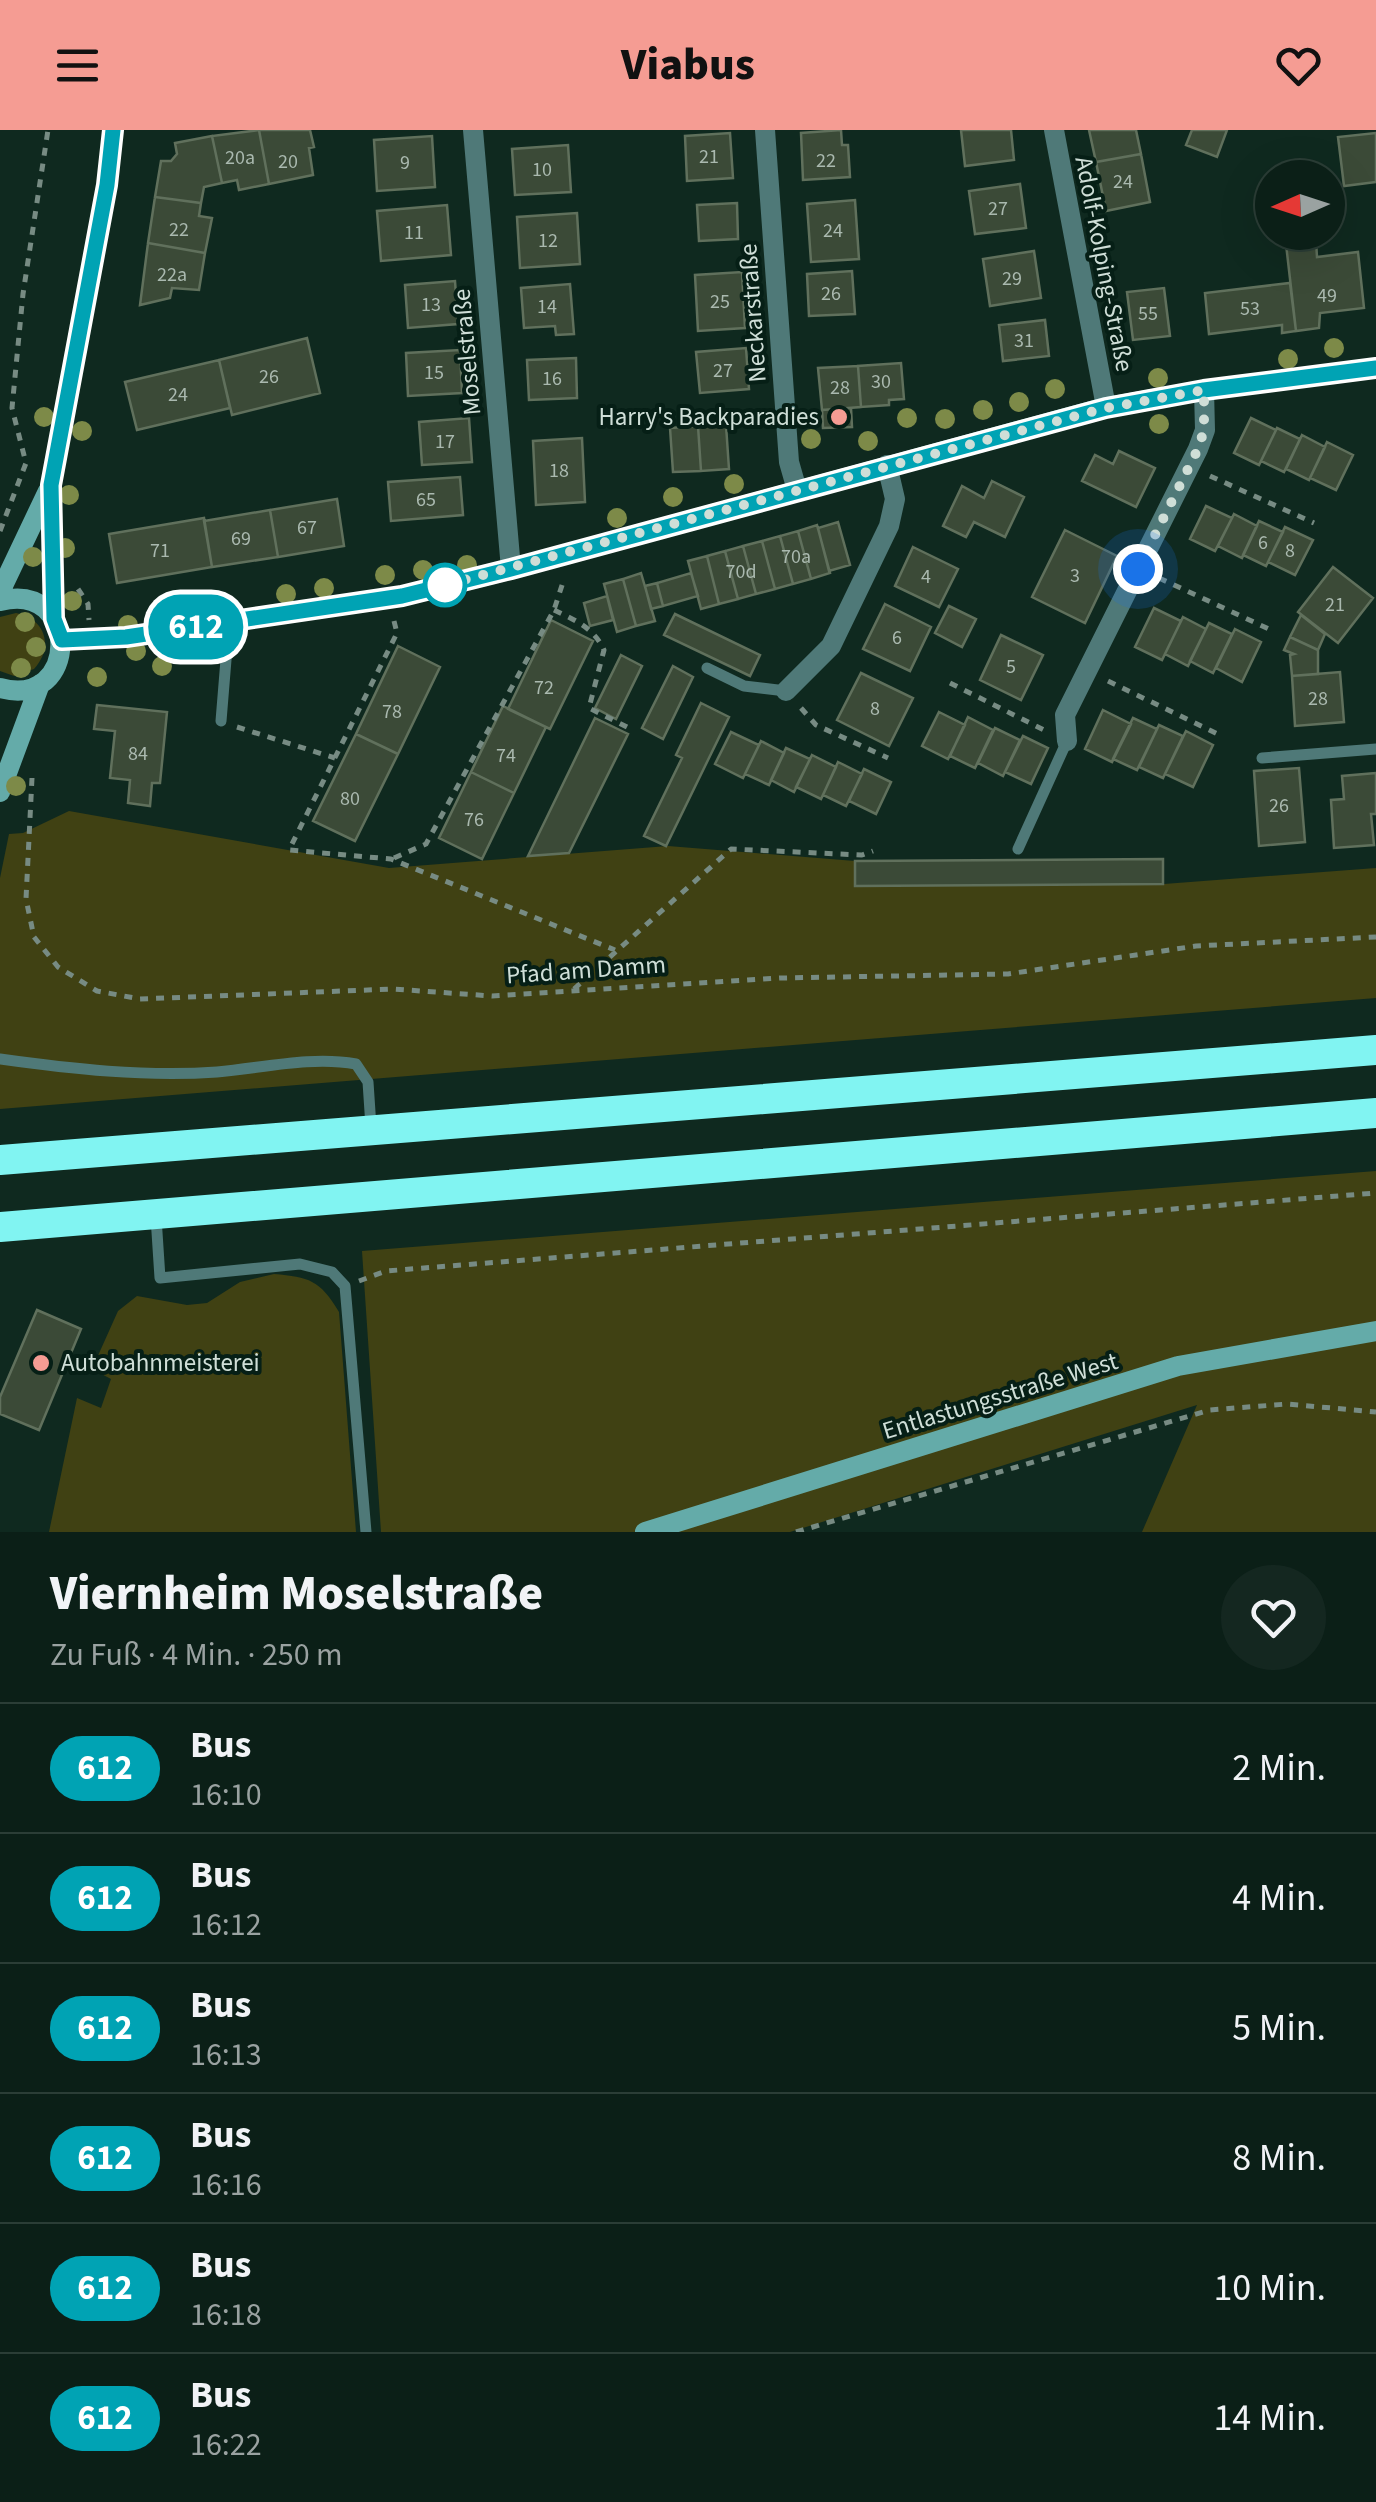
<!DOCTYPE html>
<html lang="de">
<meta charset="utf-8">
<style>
body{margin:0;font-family:"Source Sans 3",sans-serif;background:#142720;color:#f1f3f6;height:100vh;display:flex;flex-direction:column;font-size:38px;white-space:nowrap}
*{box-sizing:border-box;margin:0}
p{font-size:32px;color:#9aa2a1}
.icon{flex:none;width:55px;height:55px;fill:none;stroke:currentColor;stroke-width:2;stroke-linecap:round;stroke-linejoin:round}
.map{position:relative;height:1402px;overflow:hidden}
.drawer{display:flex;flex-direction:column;background:#0b1f17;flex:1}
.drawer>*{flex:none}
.badge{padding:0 20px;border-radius:32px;font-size:35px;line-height:65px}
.needle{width:65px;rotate:267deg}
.buttons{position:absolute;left:1255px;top:30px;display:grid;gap:20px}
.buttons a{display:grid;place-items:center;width:90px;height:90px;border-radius:50%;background:#0b1f17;box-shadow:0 10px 40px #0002,0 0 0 2px #2b3d36;font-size:50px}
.you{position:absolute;width:50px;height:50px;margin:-25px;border:8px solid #fff;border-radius:50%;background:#1a73e8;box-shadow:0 0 0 15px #1a73e833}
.map>.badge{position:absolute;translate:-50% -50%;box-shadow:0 0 0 5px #fff}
.round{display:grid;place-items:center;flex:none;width:105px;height:105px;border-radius:52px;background:#142720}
.head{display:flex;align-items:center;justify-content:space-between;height:170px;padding:0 50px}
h1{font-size:48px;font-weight:800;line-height:75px}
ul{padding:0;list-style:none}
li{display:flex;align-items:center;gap:30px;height:130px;padding:0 50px;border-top:2px solid #2b3d36}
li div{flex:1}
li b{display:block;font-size:38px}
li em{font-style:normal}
li .badge{min-width:110px;font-weight:700;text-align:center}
header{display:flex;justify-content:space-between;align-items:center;height:130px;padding:0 50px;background:#f59c93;color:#111;font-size:45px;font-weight:800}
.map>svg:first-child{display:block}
</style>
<header><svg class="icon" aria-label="menu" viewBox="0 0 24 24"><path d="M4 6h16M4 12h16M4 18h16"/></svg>Viabus<svg class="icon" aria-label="heart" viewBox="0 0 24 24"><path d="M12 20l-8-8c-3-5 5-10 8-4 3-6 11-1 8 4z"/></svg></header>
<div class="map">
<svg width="1376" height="1402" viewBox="0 0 1376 1402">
<rect width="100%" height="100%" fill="#0f291f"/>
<path fill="#404113" d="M16 483C46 489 54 517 34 539L14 546 0 541V487Z
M69 681 389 738 668 716 855 731V756L1164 754 1376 738V868L0 979V748L9 704 23 703Z
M1376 1041V1402H1142L1197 1275 790 1402H381L362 1121Z
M274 1144C309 1147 320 1150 339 1182L356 1402H49L77 1268 101 1278 111 1249 92 1239 118 1181 137 1166 187 1175 207 1173 240 1152Z"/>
<path fill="#3b4a37" stroke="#60705c" stroke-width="2.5" d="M259 0H310L314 17 309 18 313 45 269 54Z
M259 0 269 54 239 60 237 50 222 53 212 6Z
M841 0 842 15H848L850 47 803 50 801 3Z
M961 0H1011L1014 30 965 36Z
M1089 0H1136L1141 24 1096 32Z
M1192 0H1227L1217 27 1186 15Z
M730 3 733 48 687 51 685 6Z
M1376 3V52L1344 56 1338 7Z
M212 6 222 53 204 57 201 73 155 67 161 31H171L177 24 175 13Z
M432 6 435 57 377 61 374 10Z
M568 15 571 62 515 65 512 19Z
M1141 24 1150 72 1106 81 1096 32Z
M1020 54 1026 98 975 104 969 61Z
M155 67 201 73 199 86 212 88 205 123 148 113Z
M855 70 859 129 811 132 807 74Z
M737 73 738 109 699 111 697 75Z
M447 75 451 125 381 131 377 81Z
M577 83 580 134 520 138 517 87Z
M1316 111 1317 127 1358 122 1364 178 1320 183 1319 198 1296 201 1286 114Z
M148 113 205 123 199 160 172 158 170 168 140 175Z
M1034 121 1041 168 990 176 983 129Z
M852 141 855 184 809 186 807 144Z
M742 142 745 198 698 201 695 145Z
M455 151 458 194 408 198 405 155Z
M1290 153 1296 201 1282 203V195L1209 204 1205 163Z
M570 154 574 204 556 205 555 196 524 198 521 158Z
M1164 158 1170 206 1133 210 1127 162Z
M1045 190 1049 226 1003 231 999 195Z
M307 208 320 263 232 285 219 230Z
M746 218 749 259 700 263 696 222Z
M460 220 462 263 408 266 406 223Z
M576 228 577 268 529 270 527 230Z
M219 230 230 278 137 300 125 252Z
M901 233 904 269 889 270V275L861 277 858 236Z
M858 236 861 277 822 280 818 238Z
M851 278 852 297 823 298 822 280Z
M469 288 472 332 422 335 419 292Z
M1251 288 1276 300 1259 335 1234 323Z
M726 295 729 339 701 341 698 296Z
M698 296 701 341 673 342 670 298Z
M1277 298 1300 309 1284 342 1261 331Z
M1302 305 1325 317 1309 350 1286 339Z
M582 308 585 372 536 375 533 311Z
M1327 312 1353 325 1336 360 1310 348Z
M1119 321 1155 338 1136 377 1082 351 1095 325 1113 334Z
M460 347 463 385 391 391 388 352Z
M992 351 1024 367 1005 407 974 392 966 407 943 396 962 356 984 368Z
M337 369 344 416 278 427 270 380Z
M1206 376 1232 388 1215 421 1190 409Z
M270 380 278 427 212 437 204 391Z
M1234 384 1257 396 1242 428 1218 416Z
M204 388 212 437 117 453 109 404Z
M1259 391 1283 402 1266 436 1243 425Z
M838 392 850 435 829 441 818 398Z
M817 395 830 443 811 449 798 401Z
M1285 397 1313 410 1295 445 1268 432Z
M1065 400 1117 426 1085 493 1032 467Z
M798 401 811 449 793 454 780 406Z
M780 406 793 454 775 459 762 411Z
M762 411 775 459 756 464 743 416Z
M743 416 756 464 738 469 725 421Z
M913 417 958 439 939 477 895 456Z
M725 421 738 469 719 474 707 426Z
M707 426 719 474 701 479 688 431Z
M1333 437 1373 468 1338 513 1298 482Z
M641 443 655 491 636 496 623 449Z
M691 443 698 466 663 476 657 453Z
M623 449 636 496 617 502 604 454Z
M657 453 663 476 651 479 645 456Z
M607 466 613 490 590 496 584 473Z
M885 474 931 497 910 541 863 519Z
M949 476 976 489 962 517 935 503Z
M1154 478 1181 491 1162 530 1135 517Z
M675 484 760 525 750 546 664 505Z
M1301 485 1325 504 1318 520 1290 507Z
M1183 487 1206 499 1188 536 1165 524Z
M551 490 593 511 550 599 508 579Z
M1209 493 1232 504 1213 543 1190 531Z
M1235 499 1261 512 1242 552 1216 538Z
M1001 505 1043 525 1021 570 980 550Z
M1290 507 1318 520V544L1292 546 1290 525 1294 524 1284 520Z
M398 516 440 537 398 624 356 604Z
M621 525 642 536 616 589 595 578Z
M673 536 693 547 663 609 642 598Z
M1340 542 1344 592 1295 596 1292 546Z
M861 543 913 568 889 616 837 590Z
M701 573 729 587 666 716 644 706 682 628 676 625Z
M97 575 167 582 160 653H152L150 676 128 673 130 650 110 648 115 601 94 599Z
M503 576 546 597 514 663 471 642Z
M1103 580 1131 594 1112 632 1085 619Z
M939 582 965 595 948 629 922 616Z
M968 587 993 600 975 638 950 626Z
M595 588 628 604 569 723 528 726Z
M1133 588 1157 599 1137 640 1113 629Z
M1159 595 1183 606 1163 648 1139 637Z
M995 598 1020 610 1003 646 978 633Z
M1186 601 1213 615 1193 657 1165 644Z
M731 602 759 615 743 648 715 634Z
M356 604 398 624 355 711 313 691Z
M1023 606 1048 618 1031 654 1005 642Z
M761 611 784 623 769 655 745 644Z
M786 618 810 629 794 662 771 650Z
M812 625 836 637 821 669 796 657Z
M838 632 862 644 846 676 823 665Z
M1299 638 1305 712 1259 716 1254 641Z
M864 639 891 652 876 684 849 671Z
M471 642 514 663 482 729 439 708Z
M1376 643V684H1371L1374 715 1334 718 1331 670 1344 669 1342 646Z
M1163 729V754L855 756V731Z
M37 1180 81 1199 39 1300 0 1284V1267Z"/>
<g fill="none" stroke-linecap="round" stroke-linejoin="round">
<path stroke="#778b83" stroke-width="5" stroke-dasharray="8 8" stroke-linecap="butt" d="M1210 346 1314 393
M0 401 26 333 12 278 23 164 48 0
M1159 448 1271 500
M78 459 88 474 89 490
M554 480C575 490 594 498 604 520L589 578 627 597
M394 491 397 503 289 720 391 729 615 820
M1108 551 1222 606
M950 553 1046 601
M801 578 816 595 888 628
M237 597 335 628
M32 648 26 769 34 807 58 837 97 861 140 869 393 859 492 866 780 848 1008 844 1196 816 1376 807
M394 728 426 714 554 480 564 449
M574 859 731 719 862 725 873 721
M359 1151 386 1141 1376 1063
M796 1402 1210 1280 1287 1274 1376 1282"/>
<path stroke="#4f7978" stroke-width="11" d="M707 538 744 556 786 561
M221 591 229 493
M1262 628 1376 619
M1018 719 1067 611
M0 929C71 939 145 947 217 942 263 938 311 926 356 934L368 952 371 997
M156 1087 160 1148 300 1134 332 1142 345 1156 366 1402"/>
<path stroke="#4f7978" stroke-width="20" d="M473 0 511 439
M765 0 789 332 797 360
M1054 0 1106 277
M786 561 831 516 889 396 895 369 887 335
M1067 611 1065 585 1198 319 1205 300 1204 260"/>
<path stroke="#64aba9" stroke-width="20" d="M0 462 48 361
M0 471C81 450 80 580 0 558
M54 489 51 355 107 55 113 0
M62 510 126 507 402 466 511 439 1106 277 1204 260 1376 238
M0 662 40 554
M645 1402 1178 1236 1376 1201"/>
<path stroke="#81f4f2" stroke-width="30" d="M0 1030 1376 920
M0 1097 1376 983"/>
</g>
<g fill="#7d8a48">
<circle cx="1334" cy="218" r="10"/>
<circle cx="1288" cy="229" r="10"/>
<circle cx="1158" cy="248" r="10"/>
<circle cx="1055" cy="259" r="10"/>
<circle cx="1019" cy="272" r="10"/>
<circle cx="983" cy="280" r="10"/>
<circle cx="44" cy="287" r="10"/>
<circle cx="907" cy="288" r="10"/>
<circle cx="945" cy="289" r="10"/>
<circle cx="1159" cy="294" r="10"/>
<circle cx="82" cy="301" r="10"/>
<circle cx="811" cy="309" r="10"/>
<circle cx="868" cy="311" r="10"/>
<circle cx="734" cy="354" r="10"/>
<circle cx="69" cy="365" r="10"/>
<circle cx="673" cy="367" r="10"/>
<circle cx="617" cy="388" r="10"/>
<circle cx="65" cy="418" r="10"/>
<circle cx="33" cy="427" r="10"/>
<circle cx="467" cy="435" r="10"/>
<circle cx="423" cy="440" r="10"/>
<circle cx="385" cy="445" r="10"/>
<circle cx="324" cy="458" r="10"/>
<circle cx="286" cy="464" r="10"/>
<circle cx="72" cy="471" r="10"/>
<circle cx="212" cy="477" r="10"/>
<circle cx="25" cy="492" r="10"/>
<circle cx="128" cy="495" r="10"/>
<circle cx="36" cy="517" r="10"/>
<circle cx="136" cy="521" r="10"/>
<circle cx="162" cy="536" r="10"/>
<circle cx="21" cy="538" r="10"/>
<circle cx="97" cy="547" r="10"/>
<circle cx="16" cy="656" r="10"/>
</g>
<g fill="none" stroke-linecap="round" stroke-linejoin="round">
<defs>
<path id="line" d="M113 0 107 55 51 355 54 489 62 510 126 507 402 466 511 439 1106 278 1204 260 1376 238"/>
</defs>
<use href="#line" stroke="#fff" stroke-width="22"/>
<use href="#line" stroke="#00a3b4" stroke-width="15"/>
<path stroke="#cfded7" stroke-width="10" stroke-dasharray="0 18" d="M445 455 438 457 1106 278 1204 260V300L1198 319 1138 439"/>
</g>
<g fill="#f59c93" stroke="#061f16" stroke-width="4">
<circle cx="839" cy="287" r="10"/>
<circle cx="41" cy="1233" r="10"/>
</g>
<circle fill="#fff" stroke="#00a3b4" stroke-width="5" cx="445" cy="455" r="20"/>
<g text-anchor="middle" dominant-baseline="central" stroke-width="8" stroke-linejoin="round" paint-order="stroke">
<g font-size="20" fill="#aab9af">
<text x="709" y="27">21</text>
<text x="240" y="28">20a</text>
<text x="826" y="31">22</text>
<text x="288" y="32">20</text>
<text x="405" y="33">9</text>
<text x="542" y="40">10</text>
<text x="1123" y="52">24</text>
<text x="998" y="79">27</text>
<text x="179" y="100">22</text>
<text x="833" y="101">24</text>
<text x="414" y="103">11</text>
<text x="548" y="111">12</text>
<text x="172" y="145">22a</text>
<text x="1012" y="149">29</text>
<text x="831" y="164">26</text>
<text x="1327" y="166">49</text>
<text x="720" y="172">25</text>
<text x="431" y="175">13</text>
<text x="547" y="177">14</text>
<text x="1250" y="179">53</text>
<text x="1148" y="184">55</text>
<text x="1024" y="211">31</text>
<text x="723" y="241">27</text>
<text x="434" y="243">15</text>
<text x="269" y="247">26</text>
<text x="552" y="249">16</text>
<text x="881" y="252">30</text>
<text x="840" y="258">28</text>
<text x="178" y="265">24</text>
<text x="445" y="312">17</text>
<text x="559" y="341">18</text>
<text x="426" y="370">65</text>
<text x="307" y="398">67</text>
<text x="241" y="409">69</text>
<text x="1263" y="413">6</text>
<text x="160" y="421">71</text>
<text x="1290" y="421">8</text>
<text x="796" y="427">70a</text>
<text x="741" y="442">70d</text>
<text x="1075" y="446">3</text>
<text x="926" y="447">4</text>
<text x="1335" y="475">21</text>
<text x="897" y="508">6</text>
<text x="1011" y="537">5</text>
<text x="544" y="558">72</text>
<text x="1318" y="569">28</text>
<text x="875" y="579">8</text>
<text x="392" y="582">78</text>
<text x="138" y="624">84</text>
<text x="506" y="626">74</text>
<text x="350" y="669">80</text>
<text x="1279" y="676">26</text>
<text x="474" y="690">76</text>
</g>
<g font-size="25" fill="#cfded7" stroke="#061f16">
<text transform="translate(1104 134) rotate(79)">Adolf-Kolping-Straße</text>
<text transform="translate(753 183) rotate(-94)">Neckarstraße</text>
<text transform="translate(467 222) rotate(-95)">Moselstraße</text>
<text transform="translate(586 840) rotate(-4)">Pfad am Damm</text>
<text transform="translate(1000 1266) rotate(-17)">Entlastungsstraße West</text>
</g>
<g font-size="25" fill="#cfded7" stroke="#061f16" text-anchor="end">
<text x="819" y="287">Harry's Backparadies</text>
<text x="61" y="1233" text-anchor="start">Autobahnmeisterei</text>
</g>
</g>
</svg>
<div class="buttons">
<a><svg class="needle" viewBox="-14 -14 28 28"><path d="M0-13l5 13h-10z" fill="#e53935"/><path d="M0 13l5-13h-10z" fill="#9aa2a1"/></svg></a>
</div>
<div class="you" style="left:1138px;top:439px"></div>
<b class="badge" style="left:196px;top:497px;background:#00a3b4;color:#fff">612</b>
</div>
<section class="drawer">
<div class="head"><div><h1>Viernheim Moselstraße</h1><p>Zu Fuß · 4 Min. · 250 m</p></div><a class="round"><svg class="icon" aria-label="heart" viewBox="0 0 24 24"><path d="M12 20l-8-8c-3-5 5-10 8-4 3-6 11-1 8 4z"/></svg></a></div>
<ul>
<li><span class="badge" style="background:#00a3b4;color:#fff">612</span><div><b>Bus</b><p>16:10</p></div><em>2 Min.</em></li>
<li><span class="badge" style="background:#00a3b4;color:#fff">612</span><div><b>Bus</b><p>16:12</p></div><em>4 Min.</em></li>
<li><span class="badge" style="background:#00a3b4;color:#fff">612</span><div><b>Bus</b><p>16:13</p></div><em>5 Min.</em></li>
<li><span class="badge" style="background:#00a3b4;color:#fff">612</span><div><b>Bus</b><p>16:16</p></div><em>8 Min.</em></li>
<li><span class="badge" style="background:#00a3b4;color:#fff">612</span><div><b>Bus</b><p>16:18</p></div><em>10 Min.</em></li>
<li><span class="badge" style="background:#00a3b4;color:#fff">612</span><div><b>Bus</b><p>16:22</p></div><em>14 Min.</em></li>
</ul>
</section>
